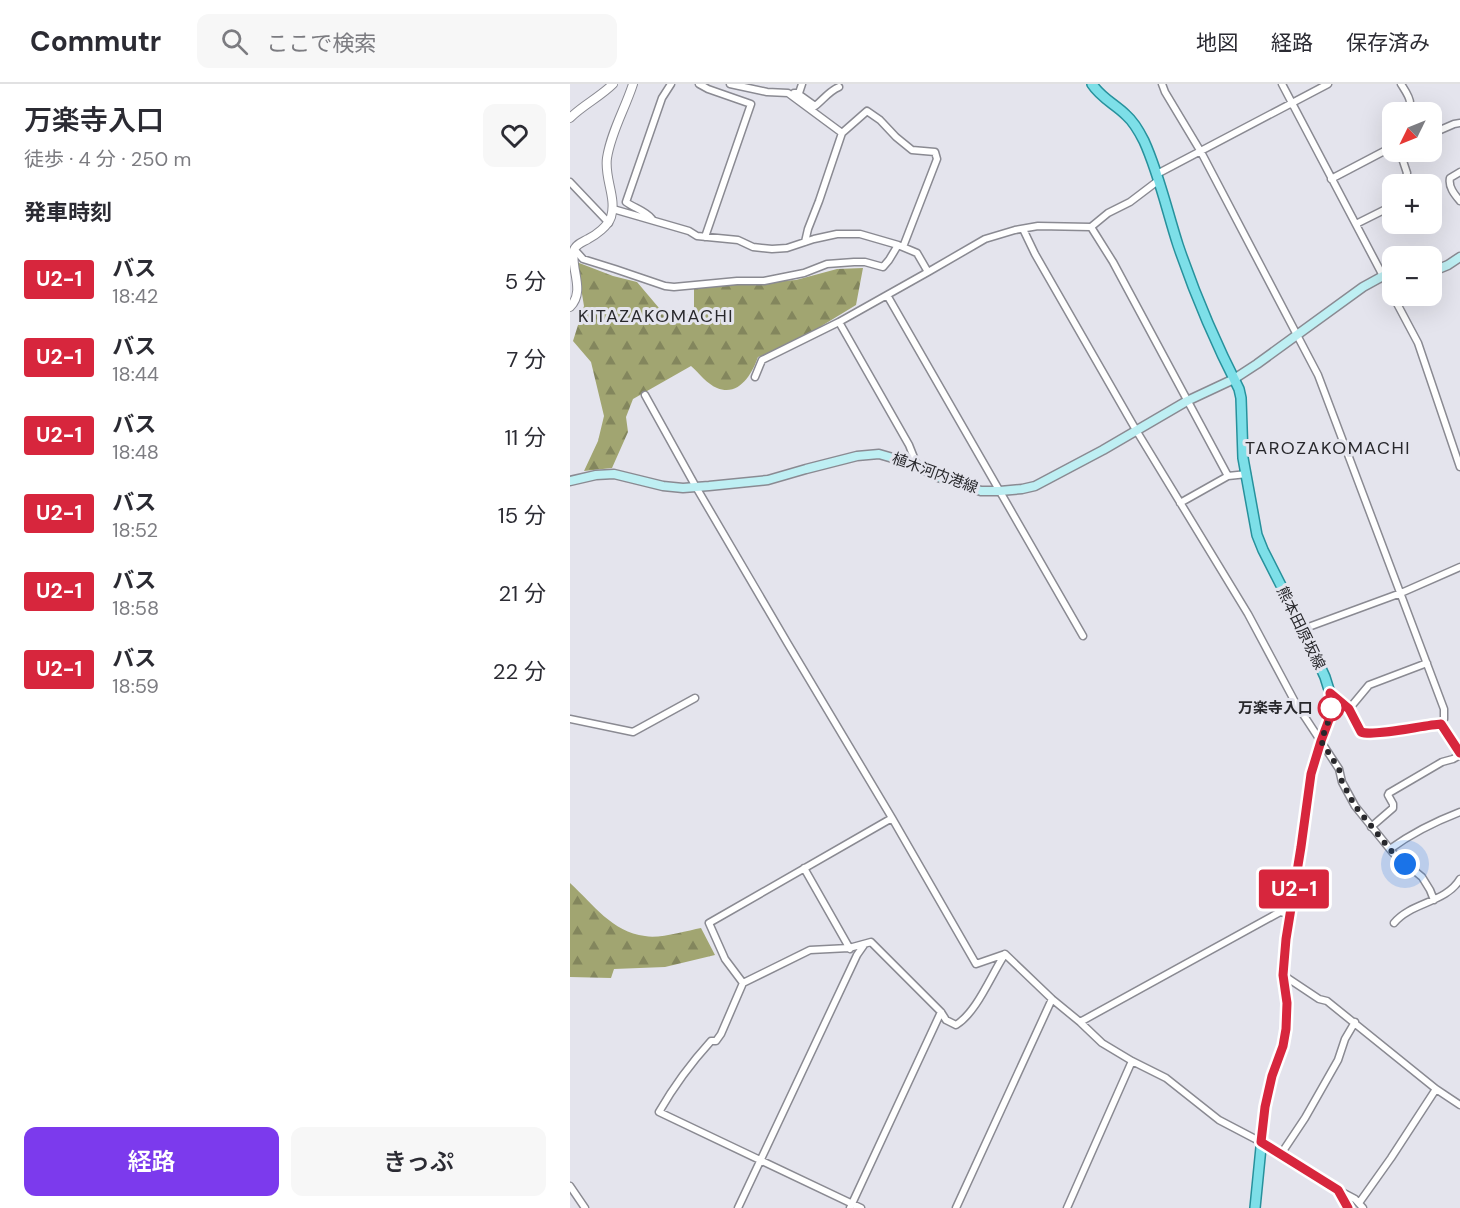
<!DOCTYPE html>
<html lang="ja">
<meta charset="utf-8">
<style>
body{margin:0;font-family:"DM Sans","Noto Sans JP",sans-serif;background:#f7f7f7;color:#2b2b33;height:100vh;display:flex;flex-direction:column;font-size:22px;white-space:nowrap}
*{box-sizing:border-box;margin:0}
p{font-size:20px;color:#7c7c81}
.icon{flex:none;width:33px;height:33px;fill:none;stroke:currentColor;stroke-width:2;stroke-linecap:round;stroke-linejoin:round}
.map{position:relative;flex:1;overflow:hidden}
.sheet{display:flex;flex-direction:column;background:#fff;width:570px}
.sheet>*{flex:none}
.badge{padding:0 12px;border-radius:4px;font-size:21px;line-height:39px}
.needle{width:39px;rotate:227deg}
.tools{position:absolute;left:812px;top:18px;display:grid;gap:12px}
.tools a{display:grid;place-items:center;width:60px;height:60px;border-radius:12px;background:#fff;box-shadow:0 6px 24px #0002;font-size:30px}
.you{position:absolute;width:30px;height:30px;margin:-15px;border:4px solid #fff;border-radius:50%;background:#1a73e8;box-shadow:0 0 0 9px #1a73e833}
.map>.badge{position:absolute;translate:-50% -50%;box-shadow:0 0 0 3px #fff}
h2{padding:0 24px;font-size:22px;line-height:54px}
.round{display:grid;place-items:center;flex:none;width:63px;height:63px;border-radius:12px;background:#f7f7f7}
.overview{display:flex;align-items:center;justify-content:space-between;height:102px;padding:0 24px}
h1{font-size:28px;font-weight:600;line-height:45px}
.action{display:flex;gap:12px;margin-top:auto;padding:12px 24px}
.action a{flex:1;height:69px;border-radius:12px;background:#7c3aed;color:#fff;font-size:24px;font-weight:600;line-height:69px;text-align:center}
.action a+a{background:#f7f7f7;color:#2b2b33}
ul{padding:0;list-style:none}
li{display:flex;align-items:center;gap:18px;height:78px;padding:0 24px}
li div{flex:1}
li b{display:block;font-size:22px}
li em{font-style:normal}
li .badge{min-width:66px;font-weight:700;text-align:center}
header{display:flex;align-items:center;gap:36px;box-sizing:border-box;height:84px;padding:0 30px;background:#fff;border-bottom:2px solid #e1e1e2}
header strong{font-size:28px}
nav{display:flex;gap:33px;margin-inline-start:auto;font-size:21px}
.search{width:420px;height:54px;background:#f7f7f7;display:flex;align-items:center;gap:15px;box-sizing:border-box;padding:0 21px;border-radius:12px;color:#7c7c81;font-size:22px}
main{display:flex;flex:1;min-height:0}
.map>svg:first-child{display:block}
</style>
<header>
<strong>Commutr</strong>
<div class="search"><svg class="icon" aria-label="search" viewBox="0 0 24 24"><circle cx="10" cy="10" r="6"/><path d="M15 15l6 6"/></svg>ここで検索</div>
<nav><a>地図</a><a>経路</a><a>保存済み</a></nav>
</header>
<main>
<section class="sheet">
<div class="overview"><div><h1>万楽寺入口</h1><p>徒歩 · 4 分 · 250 m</p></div><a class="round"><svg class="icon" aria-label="heart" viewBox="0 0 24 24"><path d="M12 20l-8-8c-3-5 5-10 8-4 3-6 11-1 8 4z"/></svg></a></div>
<h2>発車時刻</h2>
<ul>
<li><span class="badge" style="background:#d7263d;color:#fff">U2-1</span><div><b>バス</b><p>18:42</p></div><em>5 分</em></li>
<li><span class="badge" style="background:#d7263d;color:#fff">U2-1</span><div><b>バス</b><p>18:44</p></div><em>7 分</em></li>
<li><span class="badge" style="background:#d7263d;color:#fff">U2-1</span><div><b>バス</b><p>18:48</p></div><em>11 分</em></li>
<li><span class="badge" style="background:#d7263d;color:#fff">U2-1</span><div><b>バス</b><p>18:52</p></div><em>15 分</em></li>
<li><span class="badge" style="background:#d7263d;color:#fff">U2-1</span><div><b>バス</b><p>18:58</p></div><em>21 分</em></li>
<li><span class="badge" style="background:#d7263d;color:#fff">U2-1</span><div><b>バス</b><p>18:59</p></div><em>22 分</em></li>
</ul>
<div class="action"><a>経路</a><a>きっぷ</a></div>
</section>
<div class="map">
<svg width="890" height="1124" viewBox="0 0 890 1124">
<defs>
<pattern id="forest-firs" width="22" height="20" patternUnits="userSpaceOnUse" patternTransform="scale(1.5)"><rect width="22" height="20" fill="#a1a571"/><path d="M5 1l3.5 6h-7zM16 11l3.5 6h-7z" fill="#83865d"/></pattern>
</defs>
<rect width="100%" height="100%" fill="#e4e4ed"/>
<path fill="url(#forest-firs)" d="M4 177 43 192 67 198 89 224 110 231 124 229V205L168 200 226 196 267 185 293 184 286 221 212 266 188 273C182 290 169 313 147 304 137 300 129 289 121 282L63 315 56 333 58 348 42 384 14 387 28 357 34 332 21 278 3 257 14 222 10 198Z
M0 799C23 820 42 848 75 852 89 855 116 847 131 844L145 871 95 883 44 885 41 894 0 893Z"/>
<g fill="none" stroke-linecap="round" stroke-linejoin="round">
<defs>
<path id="minor" d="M129 0 138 5 181 20 135 153
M160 0 197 8 218 9 272 49
M592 0 595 8 631 68 748 291 874 625V635L871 640
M712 0 822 209
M831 0C834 5 841 14 840 20 840 23 839 26 840 28
M224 9H229L232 0
M224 11 231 12 245 22C253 16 259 7 269 3
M861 50 884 40 890 39
M830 68 837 89 834 100
M890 88 880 94C878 103 885 111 890 117
M587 90 758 0
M761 95 822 63
M0 98 39 139
M43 125 119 147 127 152 168 156 183 163 202 165 217 164 244 155 267 150H290L328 161
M82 135C76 127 64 124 56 118L92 14 101 0
M786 140 822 122
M521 143 543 178 658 392
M453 145 465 170 566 346 678 530 725 618 769 685 772 698 785 722 823 769 852 793 860 806 864 816
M235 158 238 145 249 117 272 49 297 27 310 36 326 53 342 66 365 68 367 75 333 163
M4 165 13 175 45 185 95 202 104 203 167 197H194L234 189 257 180 284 178H295L313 183 319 176 328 161 347 169 358 188
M317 211 513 552
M823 212 848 259 890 383
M185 293 192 276 269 238
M75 311 126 403 218 560 322 734 406 880 435 870
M347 381 339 361 269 238 358 188 415 155 445 146 468 142 521 143 538 129 560 118 589 96
M610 419 658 392 677 390
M733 545 831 509 890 483
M760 609 779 625 791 648C803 653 854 641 871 640
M779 625 799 601 857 579
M0 635 63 648 125 614
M871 640 890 669
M801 743 823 724V720L818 711 819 709 872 678 883 675 890 671
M820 765C842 749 864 738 890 728
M234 784 280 865
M824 839C841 818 876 819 890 795
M713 891 749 915 757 917 866 1005 890 1021
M173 899 155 875 139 839 322 734
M510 938 710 828 720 830
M711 1070 735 1034 768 976 775 955 785 938
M0 1102 15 1124
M768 1107 778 1124
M789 1119 821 1074 866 1005
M168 1124 287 871 294 861
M280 1124 371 928
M291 1124 89 1028C104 1002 121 979 141 957H146L151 950 173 899 240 866 279 864 301 858 371 928 376 936 386 941C407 928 421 891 435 870L482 915 510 938 532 959 562 977 596 994 649 1036 691 1058 768 1106 785 1115 793 1124
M386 1124 482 915
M497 1124 562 977"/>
<path id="tertiary" d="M0 34C13 21 30 13 43 0
M0 223C16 207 0 185 4 166 6 160 13 158 18 155 26 151 38 142 41 133 47 114 34 94 37 74 41 48 55 25 63 0"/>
<path id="secondary" d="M861 188 878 181 890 173
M0 397 26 391 44 390 93 402 113 404 139 402 198 396 236 385 287 372 309 370 347 381 365 392 411 407H430L452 405 465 402 533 366 617 317 664 295 687 280 793 203 813 192H822"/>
<path id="primary" d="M522 0C531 14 545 20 556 31 564 38 569 47 574 57 589 90 597 127 608 161 625 211 645 258 669 305L671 314 673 374 687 451 693 466 733 545 755 593 760 609 762 621 760 633 751 656 741 690 731 763 716 855 713 891 717 919 716 945 713 962 702 991 695 1023 685 1124"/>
</defs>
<use href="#minor" stroke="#8a8a92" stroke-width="9"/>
<use href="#tertiary" stroke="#8a8a92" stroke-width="10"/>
<use href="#secondary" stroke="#8a8a92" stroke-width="11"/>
<use href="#primary" stroke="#27919c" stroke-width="12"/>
<use href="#minor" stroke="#fff" stroke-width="6"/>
<use href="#tertiary" stroke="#fff" stroke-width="8"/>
<use href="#secondary" stroke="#beeff3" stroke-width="8"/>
<use href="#primary" stroke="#7ddfe8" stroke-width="9"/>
</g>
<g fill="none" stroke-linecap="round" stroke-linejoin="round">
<defs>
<path id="line" d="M778 1124 768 1106 691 1058 695 1023 702 992 713 962 716 945 717 919 713 891 716 855 731 763 741 690 751 657 760 633 762 621 760 609 779 625 791 648C803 653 854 641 871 640L890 669"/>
</defs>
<use href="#line" stroke="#fff" stroke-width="14"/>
<use href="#line" stroke="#d7263d" stroke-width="9"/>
<path stroke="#28282c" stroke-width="6" stroke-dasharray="0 10.8" d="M761 624 762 621 760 633 751 657 769 685 772 698 785 722 823 769 835 780"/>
</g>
<circle fill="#fff" stroke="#d7263d" stroke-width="3" cx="761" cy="624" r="12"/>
<g text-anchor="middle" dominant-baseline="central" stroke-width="6" stroke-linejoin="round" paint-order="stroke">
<g font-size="15" fill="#28282c" stroke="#e4e4ed">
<text transform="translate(365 389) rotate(20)">植木河内港線</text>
<text transform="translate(731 544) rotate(64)">熊本田原坂線</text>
</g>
<g font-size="15" font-weight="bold" fill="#28282c" stroke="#e4e4ed" text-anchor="end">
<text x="743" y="624">万楽寺入口</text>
</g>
<g font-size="18" letter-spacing="1.5" fill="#28282c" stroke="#e4e4ed">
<text x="86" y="232">KITAZAKOMACHI</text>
<text x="758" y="364">TAROZAKOMACHI</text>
</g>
</g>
</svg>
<div class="tools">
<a><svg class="needle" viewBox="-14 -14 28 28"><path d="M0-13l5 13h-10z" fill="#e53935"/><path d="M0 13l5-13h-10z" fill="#7c7c81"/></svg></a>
<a>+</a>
<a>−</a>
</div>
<div class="you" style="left:835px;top:780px"></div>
<b class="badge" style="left:724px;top:805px;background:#d7263d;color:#fff">U2-1</b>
</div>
</main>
